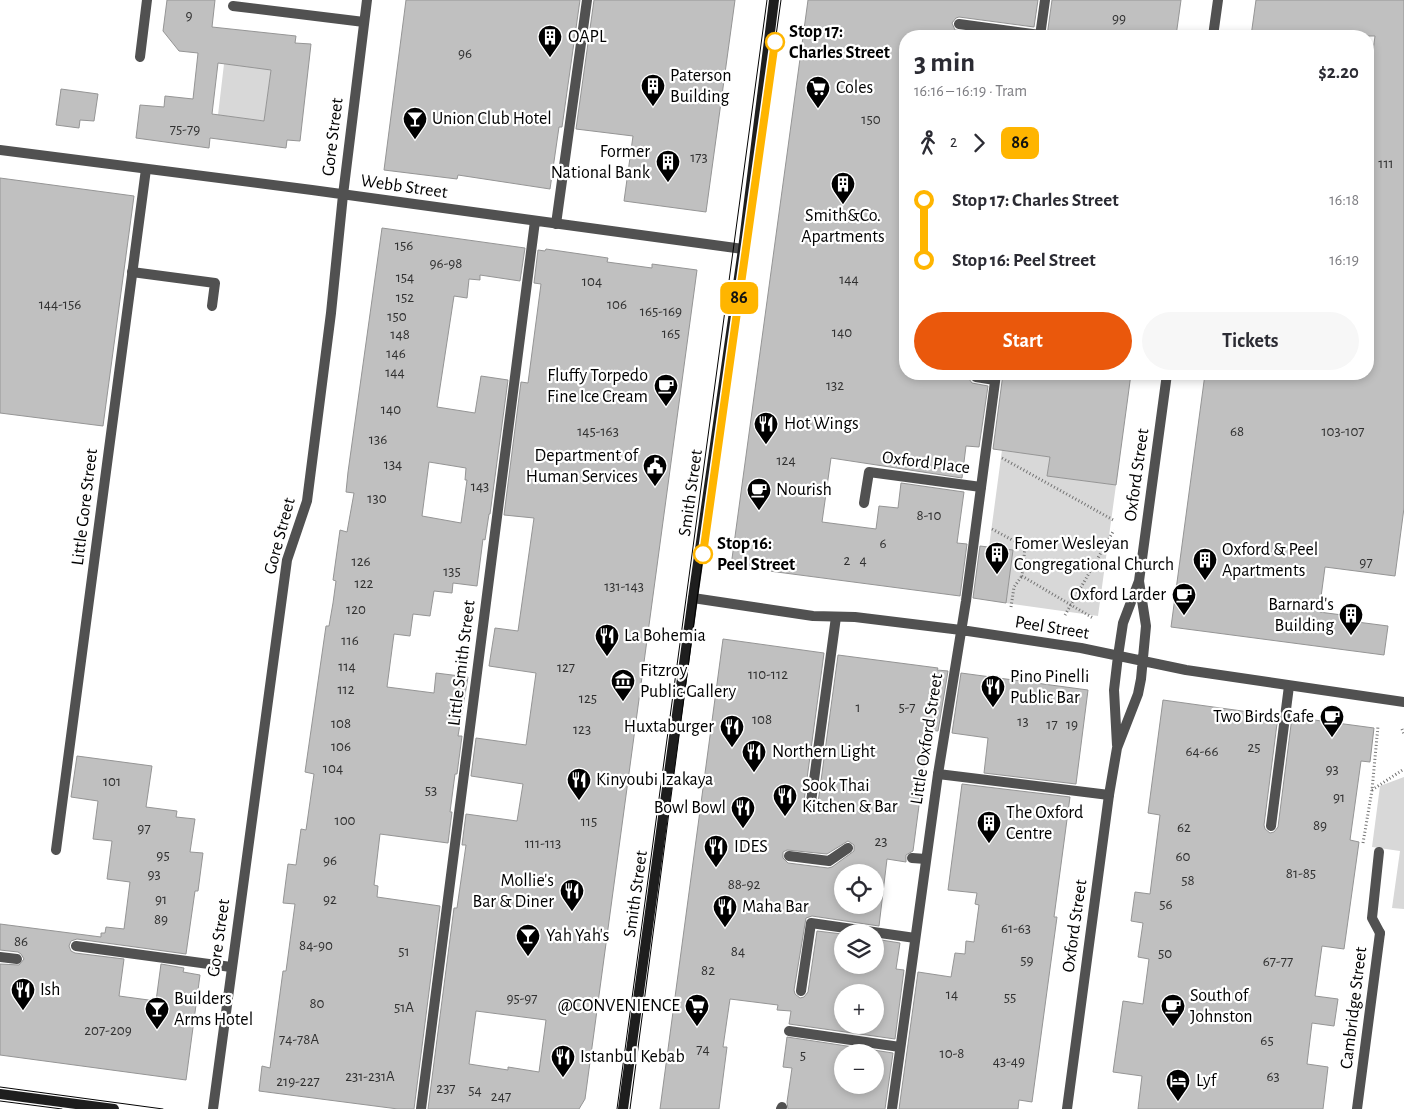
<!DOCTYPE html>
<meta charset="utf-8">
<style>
body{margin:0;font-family:"Alegreya Sans",sans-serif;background:#f7f7f7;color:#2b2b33;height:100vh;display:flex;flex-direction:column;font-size:19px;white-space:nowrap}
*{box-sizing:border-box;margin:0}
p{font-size:16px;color:#7c7c81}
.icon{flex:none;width:28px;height:28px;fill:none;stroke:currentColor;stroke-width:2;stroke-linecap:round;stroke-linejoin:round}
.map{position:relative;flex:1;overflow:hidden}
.details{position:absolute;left:899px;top:30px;width:475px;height:350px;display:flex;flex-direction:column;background:#fff;border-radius:20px;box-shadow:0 2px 8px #0003}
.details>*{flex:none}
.badge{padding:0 10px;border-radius:8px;font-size:18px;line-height:32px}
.tools{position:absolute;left:834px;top:864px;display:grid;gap:10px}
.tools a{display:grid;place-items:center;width:50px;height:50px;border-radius:50%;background:#fff;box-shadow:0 2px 8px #0003;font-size:25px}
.map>.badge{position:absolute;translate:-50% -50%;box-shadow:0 0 0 2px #fff}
.legs{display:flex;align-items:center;gap:8px;height:55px;padding:0 15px;font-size:16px}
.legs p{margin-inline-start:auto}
.head{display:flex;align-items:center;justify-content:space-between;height:85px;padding:0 15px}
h1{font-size:28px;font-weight:600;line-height:38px}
.cta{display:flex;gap:10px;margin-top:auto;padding:10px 15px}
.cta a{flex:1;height:58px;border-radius:30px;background:#ea580c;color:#fff;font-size:20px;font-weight:600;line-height:58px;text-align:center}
.cta a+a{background:#f7f7f7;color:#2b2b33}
ul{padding:0 15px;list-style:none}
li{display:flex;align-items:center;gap:18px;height:60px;font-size:19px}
li i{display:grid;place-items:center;width:8px;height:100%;margin:0 6px;background:currentColor}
li i::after{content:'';width:12px;height:12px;margin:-6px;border:4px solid;border-radius:50%;background:#fff}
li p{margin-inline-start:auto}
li:first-child i{background:linear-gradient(#0000 50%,currentColor 0)}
li:last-child i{background:linear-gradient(currentColor 50%,#0000 0)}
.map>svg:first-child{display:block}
</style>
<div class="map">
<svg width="1404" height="1109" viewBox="0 0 1404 1109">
<rect width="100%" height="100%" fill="#fff"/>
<path fill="#d8d8d8" d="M224 64 271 69 264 121 218 115Z
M1002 450 1050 457 1047 476 1116 485 1098 616 1006 603 1013 551 989 547Z
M1404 777V909L1392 908 1400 851 1372 847 1380 786Z"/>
<path fill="#c0c0c0" stroke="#959595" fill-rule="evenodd" d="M167 0H215L212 27 296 36 295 43 311 44 300 141 287 140 286 148 210 138 209 148 136 138 140 105 164 107 165 96 193 99 198 53 179 51 163 31ZM218 63 271 70 264 121 212 114Z
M406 0H580L562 127H559L550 189 458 175 457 179 384 170Z
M594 0H735L706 212 624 201 633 136 576 129Z
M808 0H1038L1034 27 959 17 956 18 952 23 955 30 998 36H905V374H970L969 379 972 383 988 386 979 447 966 446 962 478 831 458 822 522 876 529 879 506 898 508 901 483 964 492 957 543 967 544 960 596 731 566Z
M1052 0H1181L1176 36H1047Z
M1256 0H1404V508L1395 576 1325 567 1319 612 1358 617 1357 622 1388 626 1384 655 1171 627 1205 374H1368V90L1375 36H1251Z
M61 89 98 94 94 121 80 120 79 128 56 125Z
M0 178 134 196 103 426 0 413Z
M382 228 525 248 520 281 480 275V280L469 279 467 298 454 296 437 407 475 413 481 376 508 380 490 514H489L485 540 483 539 477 586 453 583 452 593 434 591 430 616 413 614 410 636 394 634 387 687 434 693 436 673 468 677 458 736H462L457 774H455L450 812H452L448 843 380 834 374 885 378 886 377 897 440 906 414 1109H398L259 1091 262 1066 270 1068 283 971H286L295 904 283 903 288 864 296 865 301 829 306 830 314 774 305 772 326 626H329L333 603 336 581 333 580 340 530 347 532 354 493 346 492 348 472ZM429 462 466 468 465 480H467L461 523 422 516Z
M546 249 608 258 607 262 652 268V264L697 270 585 1099 579 1109H428L454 908H457L466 845H462L466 814 517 821 523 784 471 776 476 738 526 745 536 673 489 666 495 628 518 631 534 518 504 515 521 382 528 383 541 284 534 283 538 250 545 251ZM476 1011 546 1020 539 1072 508 1067V1070L469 1064Z
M1003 374H1131L1116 485 1047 476 1050 457 993 449Z
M980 546 1013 550 1006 603 973 598Z
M723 639 824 653 804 801 805 805 810 809 814 808 818 803 838 655 938 668 937 670 948 671 938 731 929 730 913 851 906 855V862L887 859 879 926 812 916 806 918 794 990 795 994 800 998 804 997 808 992 817 931 842 934V965H875V939L900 943 896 969 904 970 895 1039 789 1024 791 1011 777 1010 778 1005 730 999 723 1047H727L719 1109H660ZM848 841 854 845V851L832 867 828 868 788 863 783 858V852L787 850 827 854ZM842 872H875V905H842ZM842 992H875V1025H842Z
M961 673 1088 690 1076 784 984 773 988 738 952 733Z
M1163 700 1278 716 1264 825 1265 829 1270 833 1274 832 1278 827 1292 717 1374 728 1370 762 1361 761 1350 840 1359 842 1344 949 1322 946 1315 996 1338 999 1334 1026 1312 1023 1307 1064 1328 1067 1323 1109H1138L1142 1076 1113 1072 1123 1001 1143 1004 1149 959 1138 957 1143 923 1131 921 1135 892 1150 894 1160 815 1148 813Z
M77 756 152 766 146 807 177 811 176 817 195 819 190 852 203 853 198 891H195L186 954 77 939 71 941 69 946 71 951 75 953 124 959 119 996 156 1001 161 964 184 968 183 972 200 975 186 1080 0 1055V964L19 965 24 959 21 954 18 952 0 950V924L101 937V933H105L106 927 124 929 130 882 107 879 112 841 93 839 98 801 71 797Z
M962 784 1070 797 1054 917H1057L1032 1102 1019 1100 1018 1109H899L918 972 951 977 955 953 965 954 966 941 974 942 979 905 975 904 977 893 948 890Z
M787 1037 893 1053 885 1109H788L787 1102 792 1068 783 1067ZM842 1052H875V1085H842Z"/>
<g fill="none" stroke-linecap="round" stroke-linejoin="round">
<path stroke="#737373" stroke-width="3" stroke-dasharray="1 2.5" stroke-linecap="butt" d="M1002 458 1115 521
M992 529 1025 547 1022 576 1093 618
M1011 607 1014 587 1022 576
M1065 615 1114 530
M1402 729 1404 734
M1372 790 1404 769
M1363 843 1372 790 1378 726"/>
<path stroke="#515151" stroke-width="10" d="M233 6 364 22
M959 24 1040 35
M140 57 147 0
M556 224 587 0
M132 272 215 283 212 306
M976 377 995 380
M864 503 869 472 981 487
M938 774 1109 795
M811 802 836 617
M1271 826 1289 686
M1379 852 1372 918 1380 933
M789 856 829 861 848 848
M912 858 926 859
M76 946 231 967
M0 957 17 959
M801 991 811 923 915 938
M789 1031 900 1047
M781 1109 782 1107"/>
<path stroke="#515151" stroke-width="10" d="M1040 36 1045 0
M1213 36 1218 0
M0 150 312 190 743 249
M693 598 813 616 855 617 961 630 1081 648 1186 670 1404 702
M1117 745 1114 690 1118 656 1123 623 1139 581 1167 374
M56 850 146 169
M213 1109 287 560 307 501 331 313 343 195 367 0
M421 1109 535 221
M892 1109 938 774 966 601 996 374
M1067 1109 1109 795 1117 748 1138 694 1141 679 1146 626 1139 581
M1357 1109 1380 933"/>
<path stroke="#1e1e1e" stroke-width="10" d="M0 1094 114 1109
M623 1109 693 598 743 249 774 0"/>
<path stroke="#000" stroke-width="1" d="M0 1087 163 1109
M0 1101 62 1109
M617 1109 767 0
M630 1109 697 599 781 0"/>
</g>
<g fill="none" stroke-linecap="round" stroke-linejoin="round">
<defs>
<path id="line-1" d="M703 554 775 42"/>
</defs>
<use href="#line-1" stroke="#fff" stroke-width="11"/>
<use href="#line-1" stroke="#ffb500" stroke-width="8"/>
</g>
<defs>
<symbol id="building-pin" viewBox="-11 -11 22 30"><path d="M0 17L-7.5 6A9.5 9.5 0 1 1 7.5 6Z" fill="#000" stroke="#fff"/><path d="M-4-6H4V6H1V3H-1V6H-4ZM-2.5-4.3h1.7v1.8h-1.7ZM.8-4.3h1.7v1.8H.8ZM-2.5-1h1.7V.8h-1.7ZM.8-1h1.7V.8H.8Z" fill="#fff"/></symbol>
<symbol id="supermarket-pin" viewBox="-11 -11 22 30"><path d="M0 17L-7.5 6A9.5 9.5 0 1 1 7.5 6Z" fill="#000" stroke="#fff"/><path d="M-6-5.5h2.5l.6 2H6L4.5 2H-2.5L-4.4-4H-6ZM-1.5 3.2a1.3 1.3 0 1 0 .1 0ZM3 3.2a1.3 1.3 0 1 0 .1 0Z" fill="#fff"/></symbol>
<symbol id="bar-pin" viewBox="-11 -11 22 30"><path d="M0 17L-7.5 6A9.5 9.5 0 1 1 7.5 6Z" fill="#000" stroke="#fff"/><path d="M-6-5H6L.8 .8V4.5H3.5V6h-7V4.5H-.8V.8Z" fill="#fff"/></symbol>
<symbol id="cafe-pin" viewBox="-11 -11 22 30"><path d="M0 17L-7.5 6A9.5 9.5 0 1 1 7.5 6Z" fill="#000" stroke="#fff"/><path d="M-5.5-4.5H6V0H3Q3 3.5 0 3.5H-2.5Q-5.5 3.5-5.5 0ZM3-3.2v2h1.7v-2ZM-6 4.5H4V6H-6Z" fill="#fff"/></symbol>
<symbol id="restaurant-pin" viewBox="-11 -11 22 30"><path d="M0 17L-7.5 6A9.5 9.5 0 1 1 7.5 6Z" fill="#000" stroke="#fff"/><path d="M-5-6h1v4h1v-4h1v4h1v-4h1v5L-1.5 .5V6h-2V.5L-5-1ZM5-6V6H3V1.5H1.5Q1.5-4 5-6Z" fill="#fff"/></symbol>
<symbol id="civic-pin" viewBox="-11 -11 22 30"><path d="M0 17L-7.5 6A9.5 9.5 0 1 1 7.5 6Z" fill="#000" stroke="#fff"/><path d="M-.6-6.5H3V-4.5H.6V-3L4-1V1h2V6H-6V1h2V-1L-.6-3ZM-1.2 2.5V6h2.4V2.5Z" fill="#fff"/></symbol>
<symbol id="museum-pin" viewBox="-11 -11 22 30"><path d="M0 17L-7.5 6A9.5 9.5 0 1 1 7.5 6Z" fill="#000" stroke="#fff"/><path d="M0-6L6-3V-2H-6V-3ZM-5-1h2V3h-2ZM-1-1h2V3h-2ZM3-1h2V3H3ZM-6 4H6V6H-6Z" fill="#fff"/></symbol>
<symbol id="hotel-pin" viewBox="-11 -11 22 30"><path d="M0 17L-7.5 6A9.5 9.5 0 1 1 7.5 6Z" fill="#000" stroke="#fff"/><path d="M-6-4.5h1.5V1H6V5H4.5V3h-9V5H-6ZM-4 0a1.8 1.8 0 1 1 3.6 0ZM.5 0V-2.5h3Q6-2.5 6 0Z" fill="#fff"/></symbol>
</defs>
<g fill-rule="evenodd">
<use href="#building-pin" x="536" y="23" width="28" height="38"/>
<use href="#building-pin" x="639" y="72" width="28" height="38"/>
<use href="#supermarket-pin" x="804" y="74" width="28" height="38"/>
<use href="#bar-pin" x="401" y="105" width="28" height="38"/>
<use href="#building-pin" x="654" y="148" width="28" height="38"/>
<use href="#building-pin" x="829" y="170" width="28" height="38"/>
<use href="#cafe-pin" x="652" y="372" width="28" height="38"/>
<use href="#restaurant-pin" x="752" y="410" width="28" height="38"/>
<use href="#civic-pin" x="641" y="452" width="28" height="38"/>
<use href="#cafe-pin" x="745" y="476" width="28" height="38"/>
<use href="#building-pin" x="983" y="540" width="28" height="38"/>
<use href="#building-pin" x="1191" y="546" width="28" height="38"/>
<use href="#cafe-pin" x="1170" y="581" width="28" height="38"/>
<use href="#building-pin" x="1337" y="601" width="28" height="38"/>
<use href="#restaurant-pin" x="593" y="622" width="28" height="38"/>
<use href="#museum-pin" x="609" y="667" width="28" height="38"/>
<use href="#restaurant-pin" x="979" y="673" width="28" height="38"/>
<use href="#cafe-pin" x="1318" y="703" width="28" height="38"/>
<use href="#restaurant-pin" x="718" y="713" width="28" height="38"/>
<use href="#restaurant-pin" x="740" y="738" width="28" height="38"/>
<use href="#restaurant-pin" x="565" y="766" width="28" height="38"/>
<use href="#restaurant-pin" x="771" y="782" width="28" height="38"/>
<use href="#restaurant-pin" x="729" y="794" width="28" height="38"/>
<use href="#building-pin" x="975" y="809" width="28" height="38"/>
<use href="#restaurant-pin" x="702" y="833" width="28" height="38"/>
<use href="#restaurant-pin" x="558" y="877" width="28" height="38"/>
<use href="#restaurant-pin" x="711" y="893" width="28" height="38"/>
<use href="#bar-pin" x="514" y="922" width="28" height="38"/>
<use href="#restaurant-pin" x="9" y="976" width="28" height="38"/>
<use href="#supermarket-pin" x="683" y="992" width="28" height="38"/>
<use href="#cafe-pin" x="1159" y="992" width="28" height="38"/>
<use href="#bar-pin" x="143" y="995" width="28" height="38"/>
<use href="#restaurant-pin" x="549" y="1043" width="28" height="38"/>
<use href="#hotel-pin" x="1164" y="1067" width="28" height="38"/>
</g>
<g fill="#fff" stroke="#ffb500" stroke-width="2.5">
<circle cx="775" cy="42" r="9"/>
<circle cx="703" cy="554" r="9"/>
</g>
<g text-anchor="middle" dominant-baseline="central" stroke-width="4.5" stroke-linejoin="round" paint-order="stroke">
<g font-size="15" fill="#303030">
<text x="189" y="15">9</text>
<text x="1119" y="18">99</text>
<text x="465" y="53">96</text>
<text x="871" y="119">150</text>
<text x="185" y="129">75-79</text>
<text x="699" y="157">173</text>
<text x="1386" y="163">111</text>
<text x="404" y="245">156</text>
<text x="446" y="263">96-98</text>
<text x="405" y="277">154</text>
<text x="849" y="279">144</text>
<text x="592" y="281">104</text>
<text x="405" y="297">152</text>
<text x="60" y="304">144-156</text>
<text x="617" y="304">106</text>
<text x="661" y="311">165-169</text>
<text x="397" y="316">150</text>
<text x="842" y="332">140</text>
<text x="671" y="333">165</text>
<text x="400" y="334">148</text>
<text x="396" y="353">146</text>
<text x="395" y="372">144</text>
<text x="835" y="385">132</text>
<text x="391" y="409">140</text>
<text x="598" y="431">145-163</text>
<text x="1237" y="431">68</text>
<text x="1343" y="431">103-107</text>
<text x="378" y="439">136</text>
<text x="786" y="460">124</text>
<text x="393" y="464">134</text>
<text x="480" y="486">143</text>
<text x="377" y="498">130</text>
<text x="929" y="515">8-10</text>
<text x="883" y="543">6</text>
<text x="847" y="560">2</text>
<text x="863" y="560">4</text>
<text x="361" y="561">126</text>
<text x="1366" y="562">97</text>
<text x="452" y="571">135</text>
<text x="364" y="583">122</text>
<text x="624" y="586">131-143</text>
<text x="356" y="609">120</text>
<text x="350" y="640">116</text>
<text x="347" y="666">114</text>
<text x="566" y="667">127</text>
<text x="768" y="674">110-112</text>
<text x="346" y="689">112</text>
<text x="588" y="698">125</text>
<text x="858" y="707">1</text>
<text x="907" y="707">5-7</text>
<text x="762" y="719">108</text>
<text x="1023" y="721">13</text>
<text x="341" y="723">108</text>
<text x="1052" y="724">17</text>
<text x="1072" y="724">19</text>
<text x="582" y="729">123</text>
<text x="341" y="746">106</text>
<text x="1254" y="747">25</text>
<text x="1202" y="751">64-66</text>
<text x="333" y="768">104</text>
<text x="1332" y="769">93</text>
<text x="112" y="781">101</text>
<text x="431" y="790">53</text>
<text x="1339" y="797">91</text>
<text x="345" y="820">100</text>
<text x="589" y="821">115</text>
<text x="1320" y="825">89</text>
<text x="1184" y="827">62</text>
<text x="144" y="828">97</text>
<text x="881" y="841">23</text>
<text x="543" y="843">111-113</text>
<text x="163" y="855">95</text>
<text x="1183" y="856">60</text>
<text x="330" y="860">96</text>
<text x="1301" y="873">81-85</text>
<text x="154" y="874">93</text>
<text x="1188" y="880">58</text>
<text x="744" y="884">88-92</text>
<text x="161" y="899">91</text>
<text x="330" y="899">92</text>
<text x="1166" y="904">56</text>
<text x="161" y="919">89</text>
<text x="1016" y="928">61-63</text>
<text x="21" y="941">86</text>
<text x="316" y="945">84-90</text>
<text x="404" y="951">51</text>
<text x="738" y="951">84</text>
<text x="1165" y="953">50</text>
<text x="1027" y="960">59</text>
<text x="1278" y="961">67-77</text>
<text x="708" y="970">82</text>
<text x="952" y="994">14</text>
<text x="1010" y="997">55</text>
<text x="522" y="998">95-97</text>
<text x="317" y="1003">80</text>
<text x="404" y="1007">51A</text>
<text x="108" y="1030">207-209</text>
<text x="299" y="1039">74-78A</text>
<text x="1267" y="1040">65</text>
<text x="703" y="1049">74</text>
<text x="952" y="1053">10-8</text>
<text x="803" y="1055">5</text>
<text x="1009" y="1061">43-49</text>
<text x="370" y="1076">231-231A</text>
<text x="1273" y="1076">63</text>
<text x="298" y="1081">219-227</text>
<text x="446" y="1088">237</text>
<text x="475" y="1090">54</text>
<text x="501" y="1096">247</text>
</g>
<g font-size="18" font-weight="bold" fill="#000" stroke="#fff" text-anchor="start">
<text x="789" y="32">Stop 17:<tspan x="789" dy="21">Charles Street</tspan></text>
<text x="717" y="544">Stop 16:<tspan x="717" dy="21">Peel Street</tspan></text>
</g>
<g font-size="18" fill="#000" stroke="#fff" text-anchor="start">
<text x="568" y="37">OAPL</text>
<text x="670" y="76">Paterson<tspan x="670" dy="21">Building</tspan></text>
<text x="836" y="88">Coles</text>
<text x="432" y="119">Union Club Hotel</text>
<text x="650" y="152" text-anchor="end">Former<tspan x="650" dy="21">National Bank</tspan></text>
<text x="843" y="216" text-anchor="middle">Smith&amp;Co.<tspan x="843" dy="21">Apartments</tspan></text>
<text x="648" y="376" text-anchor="end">Fluffy Torpedo<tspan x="648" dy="21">Fine Ice Cream</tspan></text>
<text x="784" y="424">Hot Wings</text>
<text x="638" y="456" text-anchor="end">Department of<tspan x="638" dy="21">Human Services</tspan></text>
<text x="776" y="490">Nourish</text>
<text x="1014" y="544">Fomer Wesleyan<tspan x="1014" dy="21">Congregational Church</tspan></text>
<text x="1222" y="550">Oxford &amp; Peel<tspan x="1222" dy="21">Apartments</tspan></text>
<text x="1166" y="595" text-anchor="end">Oxford Larder</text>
<text x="1334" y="605" text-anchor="end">Barnard's<tspan x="1334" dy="21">Building</tspan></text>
<text x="624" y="636">La Bohemia</text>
<text x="640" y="671">Fitzroy<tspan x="640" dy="21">Public Gallery</tspan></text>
<text x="1010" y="677">Pino Pinelli<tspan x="1010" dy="21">Public Bar</tspan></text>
<text x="1314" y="717" text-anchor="end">Two Birds Cafe</text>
<text x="714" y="727" text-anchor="end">Huxtaburger</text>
<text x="772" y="752">Northern Light</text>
<text x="596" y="780">Kinyoubi Izakaya</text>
<text x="802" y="786">Sook Thai<tspan x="802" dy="21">Kitchen &amp; Bar</tspan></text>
<text x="726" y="808" text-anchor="end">Bowl Bowl</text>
<text x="1006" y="813">The Oxford<tspan x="1006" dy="21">Centre</tspan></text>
<text x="734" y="847">IDES</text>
<text x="554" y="881" text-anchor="end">Mollie's<tspan x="554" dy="21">Bar &amp; Diner</tspan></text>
<text x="742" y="907">Maha Bar</text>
<text x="546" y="936">Yah Yah's</text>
<text x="40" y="990">Ish</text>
<text x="1190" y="996">South of<tspan x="1190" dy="21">Johnston</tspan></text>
<text x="174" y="999">Builders<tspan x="174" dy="21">Arms Hotel</tspan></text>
<text x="680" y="1006" text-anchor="end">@CONVENIENCE</text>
<text x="580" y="1057">Istanbul Kebab</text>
<text x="1196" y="1081">Lyf</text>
</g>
<g font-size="18" fill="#000" stroke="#fff">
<text transform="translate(333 137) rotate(-83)">Gore Street</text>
<text transform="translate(404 187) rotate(8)">Webb Street</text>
<text transform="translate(926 463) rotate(7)">Oxford Place</text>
<text transform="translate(1137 475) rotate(-82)">Oxford Street</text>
<text transform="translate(691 493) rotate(-82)">Smith Street</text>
<text transform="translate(85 507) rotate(-83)">Little Gore Street</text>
<text transform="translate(280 536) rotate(-75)">Gore Street</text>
<text transform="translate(1052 628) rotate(9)">Peel Street</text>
<text transform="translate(462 663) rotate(-83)">Little Smith Street</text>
<text transform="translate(927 739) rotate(-81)">Little Oxford Street</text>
<text transform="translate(636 894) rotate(-82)">Smith Street</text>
<text transform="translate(1075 926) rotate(-82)">Oxford Street</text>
<text transform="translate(219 938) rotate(-82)">Gore Street</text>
<text transform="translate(1354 1008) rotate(-83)">Cambridge Street</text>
</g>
</g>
</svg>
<div class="tools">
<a><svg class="icon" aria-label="locate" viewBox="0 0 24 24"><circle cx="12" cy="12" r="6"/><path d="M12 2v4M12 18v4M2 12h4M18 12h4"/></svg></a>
<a><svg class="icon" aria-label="layers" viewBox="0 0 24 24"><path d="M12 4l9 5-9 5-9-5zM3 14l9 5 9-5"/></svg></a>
<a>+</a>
<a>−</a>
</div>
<b class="badge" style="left:739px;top:298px;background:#ffb500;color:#111">86</b>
<section class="details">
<div class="head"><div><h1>3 min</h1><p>16:16 – 16:19 · Tram</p></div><b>$2.20</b></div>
<div class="legs"><svg class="icon" aria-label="walk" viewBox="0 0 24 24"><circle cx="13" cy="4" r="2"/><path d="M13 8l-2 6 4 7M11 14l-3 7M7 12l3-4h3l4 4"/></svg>2<svg class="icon" aria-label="forward" viewBox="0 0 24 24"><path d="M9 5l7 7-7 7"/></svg><b class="badge" style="background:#ffb500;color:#111">86</b></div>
<ul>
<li><i style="color:#ffb500"></i><b>Stop 17: Charles Street</b><p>16:18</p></li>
<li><i style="color:#ffb500"></i><b>Stop 16: Peel Street</b><p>16:19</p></li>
</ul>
<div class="cta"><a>Start</a><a>Tickets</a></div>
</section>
</div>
